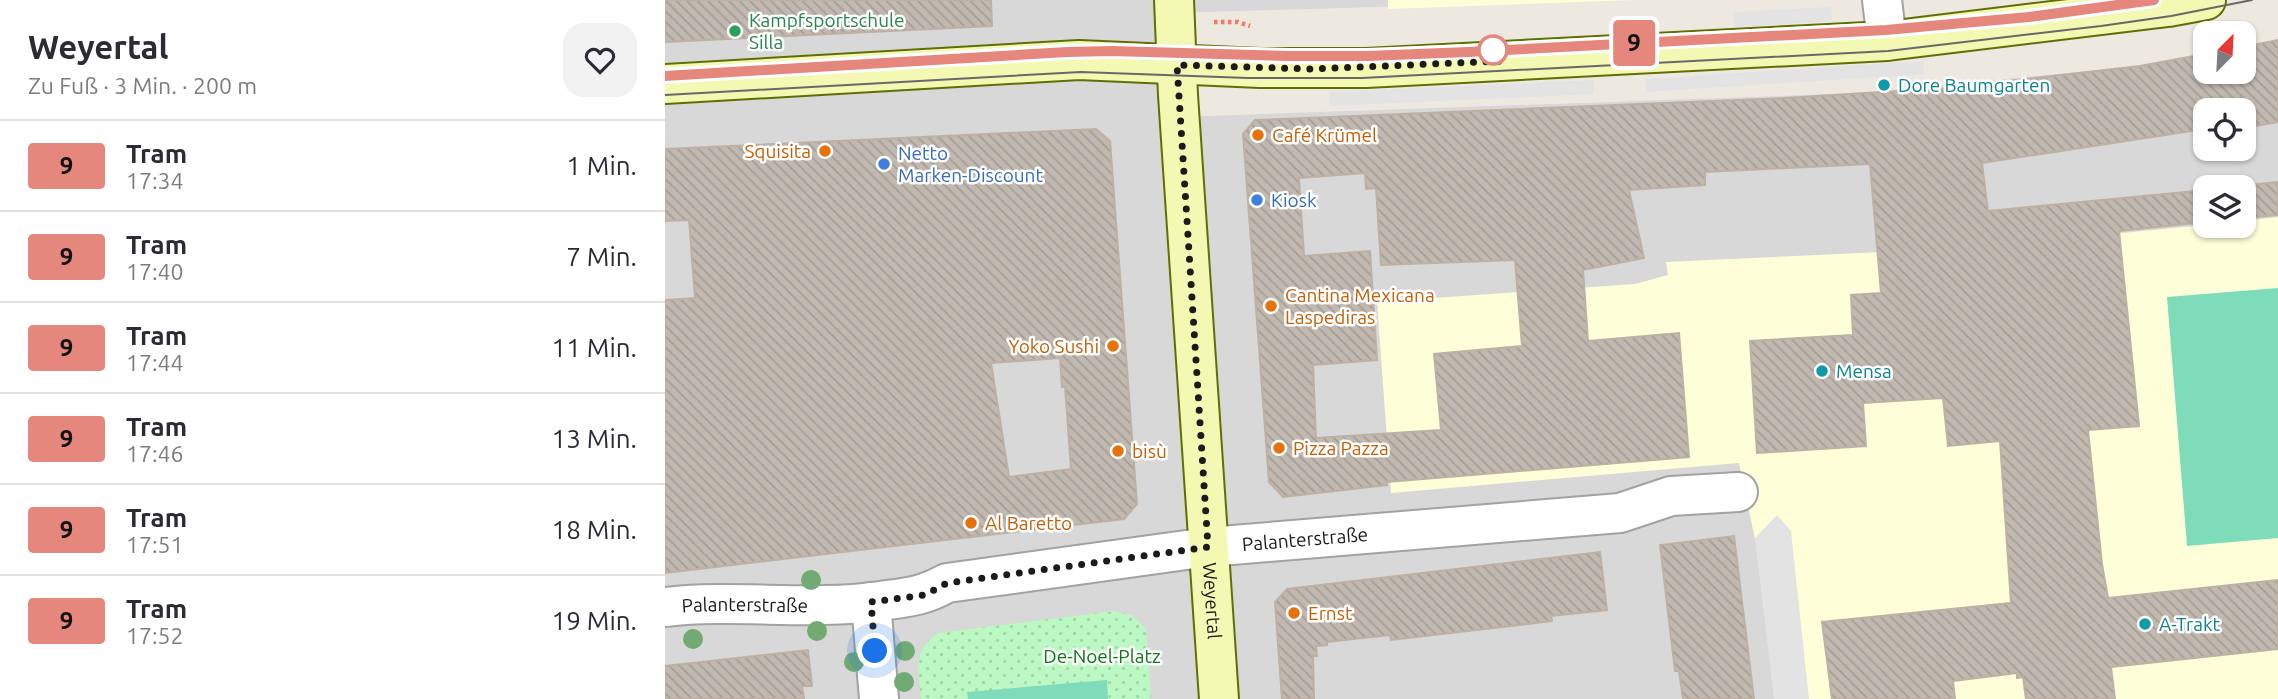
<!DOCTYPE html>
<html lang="de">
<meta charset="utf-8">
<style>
body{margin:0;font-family:Ubuntu,sans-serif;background:#f2f2f3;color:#2b2b33;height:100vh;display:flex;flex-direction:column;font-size:26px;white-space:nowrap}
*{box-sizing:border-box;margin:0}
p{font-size:23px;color:#7c7c81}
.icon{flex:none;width:38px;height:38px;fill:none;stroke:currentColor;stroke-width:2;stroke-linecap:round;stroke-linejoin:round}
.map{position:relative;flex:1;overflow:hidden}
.drawer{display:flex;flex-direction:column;background:#fff;width:665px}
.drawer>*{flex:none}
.badge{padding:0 14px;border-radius:5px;font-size:24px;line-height:46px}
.needle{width:46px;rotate:24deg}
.buttons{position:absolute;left:1528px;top:21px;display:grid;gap:14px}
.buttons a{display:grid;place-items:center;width:63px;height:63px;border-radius:14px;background:#fff;box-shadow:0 2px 5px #0004;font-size:35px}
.you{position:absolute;width:35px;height:35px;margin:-18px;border:5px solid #fff;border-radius:50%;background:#1a73e8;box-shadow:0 0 0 10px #1a73e833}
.map>.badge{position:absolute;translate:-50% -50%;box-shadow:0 0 0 4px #fff}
.round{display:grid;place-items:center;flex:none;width:74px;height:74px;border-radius:21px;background:#f2f2f3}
.head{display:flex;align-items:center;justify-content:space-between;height:119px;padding:0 28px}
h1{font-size:33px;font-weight:600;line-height:52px}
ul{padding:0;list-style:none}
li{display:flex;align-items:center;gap:21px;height:91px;padding:0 28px;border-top:2px solid #e1e1e2}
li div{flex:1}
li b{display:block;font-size:26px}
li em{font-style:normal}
li .badge{min-width:77px;font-weight:700;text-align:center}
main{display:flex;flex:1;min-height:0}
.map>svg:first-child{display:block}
</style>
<main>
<section class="drawer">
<div class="head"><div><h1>Weyertal</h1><p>Zu Fuß · 3 Min. · 200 m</p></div><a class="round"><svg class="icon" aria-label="heart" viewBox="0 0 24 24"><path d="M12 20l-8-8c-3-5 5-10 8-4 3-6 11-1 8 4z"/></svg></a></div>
<ul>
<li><span class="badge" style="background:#e6877e;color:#111">9</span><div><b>Tram</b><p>17:34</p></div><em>1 Min.</em></li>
<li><span class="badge" style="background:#e6877e;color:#111">9</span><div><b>Tram</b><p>17:40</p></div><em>7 Min.</em></li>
<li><span class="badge" style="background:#e6877e;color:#111">9</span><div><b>Tram</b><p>17:44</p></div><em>11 Min.</em></li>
<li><span class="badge" style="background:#e6877e;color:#111">9</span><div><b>Tram</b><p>17:46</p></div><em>13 Min.</em></li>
<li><span class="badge" style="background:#e6877e;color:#111">9</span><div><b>Tram</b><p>17:51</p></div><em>18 Min.</em></li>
<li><span class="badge" style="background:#e6877e;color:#111">9</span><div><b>Tram</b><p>17:52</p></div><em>19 Min.</em></li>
</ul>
</section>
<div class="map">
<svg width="1613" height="699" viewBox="0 0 1613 699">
<defs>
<pattern id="park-dots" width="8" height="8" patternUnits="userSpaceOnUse" patternTransform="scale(1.75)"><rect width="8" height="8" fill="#bcf8c3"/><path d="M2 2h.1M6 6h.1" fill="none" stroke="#a1d4a7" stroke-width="1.8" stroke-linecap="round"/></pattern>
<pattern id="building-back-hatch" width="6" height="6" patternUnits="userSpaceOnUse" patternTransform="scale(1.75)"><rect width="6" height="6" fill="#c1b8b0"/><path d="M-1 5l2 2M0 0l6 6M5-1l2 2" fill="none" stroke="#a59e97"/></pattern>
</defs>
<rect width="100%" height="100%" fill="#ede9e0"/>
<path fill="#d9d8d8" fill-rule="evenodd" d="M0 0H945L510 13 515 117 1199 93 1475 66 1540 72H1578L1613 41V699H0ZM1540 110H1578V149H1540ZM1540 187H1578V226H1540Z"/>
<path fill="#feffd8" d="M723 0H970L723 9Z
M1613 217V699H1110L1091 544 1074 463 726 493 712 302 970 284 1003 275 1001 262 1304 248 1540 225 1578 226 1579 221Z"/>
<path fill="url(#park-dots)" d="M449 611 468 616 481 629 486 699H256C254 670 246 652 273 633Z"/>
<path fill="#7edcbb" d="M1613 288V538L1522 546 1502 297Z
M442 680 443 699H303L302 692Z"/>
<path fill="#e3e3e3" d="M1166 7 1167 21 1069 27 1068 12Z
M1258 61 1259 74 981 92 980 79Z
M929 80V94L664 106V92Z
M1112 515 1126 531 1144 699H1109L1090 538Z"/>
<path fill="url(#building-back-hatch)" stroke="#beb0a3" stroke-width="2" fill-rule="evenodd" d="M0 0H326L327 26 0 42Z
M1613 40V122L1578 128V110H1540V129L1317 163 1323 211 1540 190V222L1454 231 1474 426 1423 430 1437 564 1443 598 1613 580V649L1446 667 1450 699H1361L1358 677 1352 678V673L1288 681 1290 699H1167L1157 622 1346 603 1335 441 1283 446 1278 398 1198 403 1201 446 1092 453 1085 341 1188 335 1186 295 1216 293 1205 164 1040 172V185L964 190 979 258 918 270 923 341 1014 333 1024 457 722 482V485L618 497 604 482 578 134 590 120 1119 98 1282 88 1475 66 1540 54V72H1578V47ZM700 173 701 189 711 188 716 265 850 260 857 346 769 354 776 430 651 438 648 365 712 360 705 251 639 256 634 178Z
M431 129 445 141 472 504 459 519 0 573V300L30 298 24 220 0 221V149ZM395 358 397 387 400 386 406 469 344 477 326 363Z
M1613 182V215L1578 218V187H1564Z
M1069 536 1089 699H1018L1014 671H1010L995 545Z
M935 552 942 610 886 616 887 621 846 626 726 640 725 635 662 642V645L651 646 652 656H648L649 699H617L610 602 622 589Z
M143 650 147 686H137L139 699H0V666Z"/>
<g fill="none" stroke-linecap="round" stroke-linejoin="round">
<defs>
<g id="street">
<path d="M1217 0 1222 41"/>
<path d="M206 602 214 699"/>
<path id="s1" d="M0 607C72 599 144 611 215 601 244 597 256 597 282 583L543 547 955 513 1006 496 1073 492"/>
</g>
<g id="secondary">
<path id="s2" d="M509 0 513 95 554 699"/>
<path d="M0 84 414 60 595 68H701L1222 41 1503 7 1541 0"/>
</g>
</defs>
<use href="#street" stroke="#a2a2a2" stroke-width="42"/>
<use href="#secondary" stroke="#606f05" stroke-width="42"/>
<path stroke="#f87966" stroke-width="4.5" stroke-dasharray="3.5 3.5" stroke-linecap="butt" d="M549 22H573L585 26"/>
<use href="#street" stroke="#fff" stroke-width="38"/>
<use href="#secondary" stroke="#f3f8b3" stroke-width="38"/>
<path stroke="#696969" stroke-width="2" d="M0 76 402 52 446 51 598 56H702L828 50 1221 30 1364 17 1489 0
M0 95 416 72 583 78H697L1223 51 1436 26 1506 16 1587 0"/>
</g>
<g fill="#71aa72">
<circle cx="146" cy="580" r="10"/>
<circle cx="152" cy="631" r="10"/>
<circle cx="28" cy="639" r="10"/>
<circle cx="240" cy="651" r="10"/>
<circle cx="189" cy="662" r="10"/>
<circle cx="239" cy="682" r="10"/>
</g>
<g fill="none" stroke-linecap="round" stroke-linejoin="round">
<defs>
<path id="line" d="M0 76 402 52 446 51 624 56H702L803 52 1221 30 1364 17 1489 0"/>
</defs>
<use href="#line" stroke="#fff" stroke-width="16"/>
<use href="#line" stroke="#e6877e" stroke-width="10"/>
<path stroke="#1b1b1b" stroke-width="7" stroke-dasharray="0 12.6" d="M210 651 206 602 260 595 282 583 543 547 512 65 648 69 838 61 828 50"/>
</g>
<circle fill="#2e9e5b" stroke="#fff" stroke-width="2.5" cx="70" cy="31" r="7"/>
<circle fill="#fff" stroke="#e6877e" stroke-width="3.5" cx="828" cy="50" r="14"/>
<g fill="#0f9aa8" stroke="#fff" stroke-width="2.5">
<circle cx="1219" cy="85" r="7"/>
<circle cx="1157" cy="371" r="7"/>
<circle cx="1480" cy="624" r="7"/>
</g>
<g fill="#e8710a" stroke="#fff" stroke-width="2.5">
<circle cx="593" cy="135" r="7"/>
<circle cx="160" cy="151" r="7"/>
<circle cx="606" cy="306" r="7"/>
<circle cx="448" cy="346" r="7"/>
<circle cx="614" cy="448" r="7"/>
<circle cx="453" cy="451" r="7"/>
<circle cx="306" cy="523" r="7"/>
<circle cx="629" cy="613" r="7"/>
</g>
<g fill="#3f7fe0" stroke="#fff" stroke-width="2.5">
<circle cx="219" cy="164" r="7"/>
<circle cx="592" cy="200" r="7"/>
</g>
<g text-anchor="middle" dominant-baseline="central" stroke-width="5" stroke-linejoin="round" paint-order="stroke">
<g font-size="19" fill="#27864d" stroke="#fff" text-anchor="start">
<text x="84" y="20">Kampfsportschule<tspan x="84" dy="22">Silla</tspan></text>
</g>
<g font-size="19" fill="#0d838f" stroke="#fff" text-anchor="start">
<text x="1233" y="85">Dore Baumgarten</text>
<text x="1171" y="371">Mensa</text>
<text x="1494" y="624">A-Trakt</text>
</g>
<g font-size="19" fill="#c56008" stroke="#fff" text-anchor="start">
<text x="607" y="135">Café Krümel</text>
<text x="146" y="151" text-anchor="end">Squisita</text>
<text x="620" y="295">Cantina Mexicana<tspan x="620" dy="22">Laspediras</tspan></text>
<text x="434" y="346" text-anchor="end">Yoko Sushi</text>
<text x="628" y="448">Pizza Pazza</text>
<text x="467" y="451">bisù</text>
<text x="320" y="523">Al Baretto</text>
<text x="643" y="613">Ernst</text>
</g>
<g font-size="19" fill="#366cbe" stroke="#fff" text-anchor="start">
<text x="233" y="153">Netto<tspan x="233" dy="22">Marken-Discount</tspan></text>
<text x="606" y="200">Kiosk</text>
</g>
<g font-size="19" fill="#1b1b1b" stroke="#fff">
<text stroke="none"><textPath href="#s1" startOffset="646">Palanterstraße</textPath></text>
<text stroke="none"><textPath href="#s2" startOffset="602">Weyertal</textPath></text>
<text stroke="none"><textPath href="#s1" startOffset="80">Palanterstraße</textPath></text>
</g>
<g font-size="19" fill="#0c7718" stroke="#fff">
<text x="437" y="656">De-Noel-Platz</text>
</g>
</g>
</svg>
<div class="buttons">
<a><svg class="needle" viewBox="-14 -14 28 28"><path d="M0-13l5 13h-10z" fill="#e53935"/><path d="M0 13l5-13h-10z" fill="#7c7c81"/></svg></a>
<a><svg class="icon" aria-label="locate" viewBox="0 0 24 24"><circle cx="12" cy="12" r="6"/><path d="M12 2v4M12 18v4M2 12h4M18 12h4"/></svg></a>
<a><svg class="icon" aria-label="layers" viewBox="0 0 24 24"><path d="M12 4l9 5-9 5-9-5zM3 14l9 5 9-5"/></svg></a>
</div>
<div class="you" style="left:210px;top:651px"></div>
<b class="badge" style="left:969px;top:43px;background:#e6877e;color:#111">9</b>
</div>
</main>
